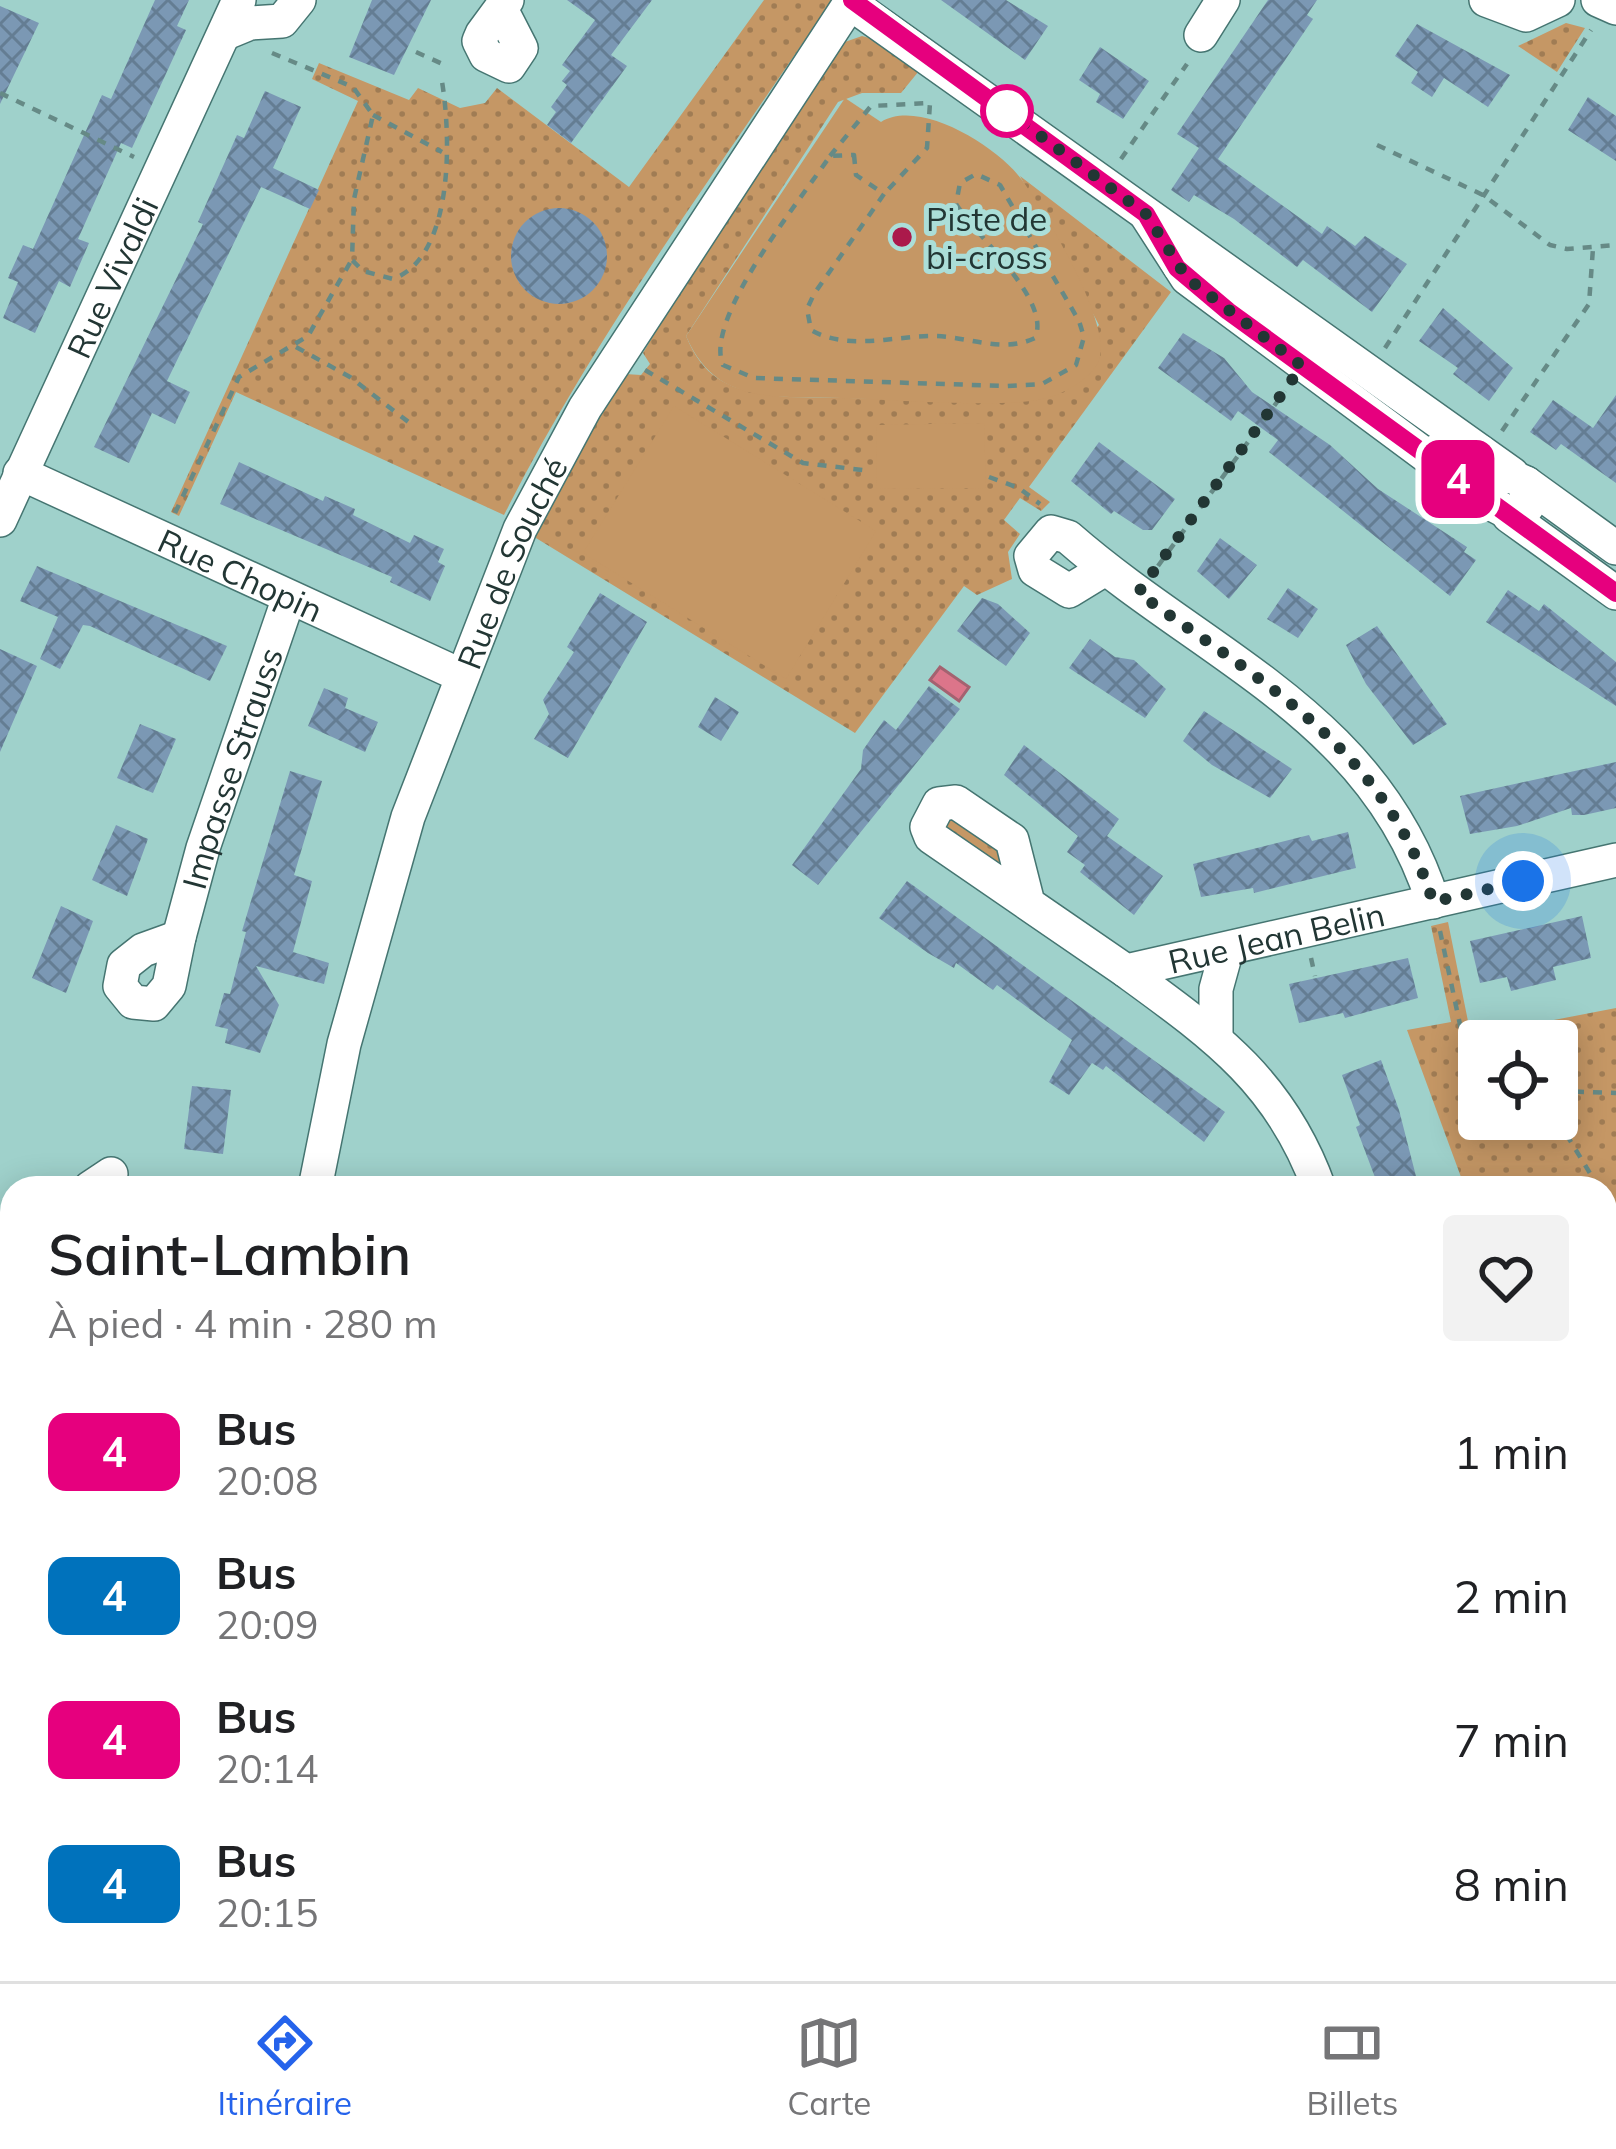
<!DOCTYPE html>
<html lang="fr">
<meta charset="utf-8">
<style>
body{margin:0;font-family:Mulish,sans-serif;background:#f2f2f2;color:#202124;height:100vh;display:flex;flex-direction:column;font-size:45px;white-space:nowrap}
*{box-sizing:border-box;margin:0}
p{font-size:39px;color:#757577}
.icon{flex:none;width:66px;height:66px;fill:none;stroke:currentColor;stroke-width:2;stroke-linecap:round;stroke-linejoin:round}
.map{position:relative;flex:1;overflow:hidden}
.details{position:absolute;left:0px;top:1176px;width:1617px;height:807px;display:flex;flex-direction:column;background:#fff;border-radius:36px 36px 0 0;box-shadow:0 6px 30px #0003}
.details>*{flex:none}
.badge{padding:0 24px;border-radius:18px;font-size:42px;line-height:78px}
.buttons{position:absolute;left:1458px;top:1020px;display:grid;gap:24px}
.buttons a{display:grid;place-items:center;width:120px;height:120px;border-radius:12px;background:#fff;box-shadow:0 6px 30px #0003;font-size:60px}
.you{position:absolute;width:60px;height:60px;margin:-30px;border:9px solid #fff;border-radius:50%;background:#1a73e8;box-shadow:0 0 0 18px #1a73e833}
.map>.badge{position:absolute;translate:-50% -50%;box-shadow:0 0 0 6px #fff}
.round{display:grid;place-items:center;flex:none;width:126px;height:126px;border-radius:12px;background:#f2f2f2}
.summary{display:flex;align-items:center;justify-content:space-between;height:204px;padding:0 48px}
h1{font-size:57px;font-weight:600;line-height:90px}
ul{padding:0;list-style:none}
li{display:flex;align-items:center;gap:36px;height:144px;padding:0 48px}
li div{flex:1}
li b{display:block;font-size:45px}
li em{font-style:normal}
li .badge{min-width:132px;font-weight:700;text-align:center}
.menu{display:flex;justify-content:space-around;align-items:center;height:168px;border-top:3px solid #e0e0e0;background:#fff;font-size:33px;color:#757577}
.menu a{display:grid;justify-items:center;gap:6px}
.menu .current{color:#2563eb}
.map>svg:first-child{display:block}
</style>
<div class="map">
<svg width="1616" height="1981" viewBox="0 0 1616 1981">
<defs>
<pattern id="green-dots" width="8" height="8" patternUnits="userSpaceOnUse" patternTransform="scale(3)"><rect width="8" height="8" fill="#c59765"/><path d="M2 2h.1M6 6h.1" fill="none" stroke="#a07c54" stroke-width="1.8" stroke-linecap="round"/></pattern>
<pattern id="building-cross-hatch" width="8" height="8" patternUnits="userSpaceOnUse" patternTransform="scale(3)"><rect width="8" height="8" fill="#7b98b4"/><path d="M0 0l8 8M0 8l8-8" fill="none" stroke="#647d93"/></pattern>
</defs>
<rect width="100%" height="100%" fill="#9fd1cb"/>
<path fill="url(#green-dots)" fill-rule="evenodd" d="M764 0H832C719 168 595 334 504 515L236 392 179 516 171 512 358 101 312 79 319 63 409 100 418 88 460 108 485 103 497 88 629 187Z
M1566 23 1585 28 1557 72 1518 46Z
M862 36 884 42 923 66 901 93H862L838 102 686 336C706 385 738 392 787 397L1028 401 1099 325 1020 176 1171 292 1029 487 1050 502 1041 511 1020 498 1004 520 1020 534 1008 552 1012 579 977 595 964 586 855 733 531 535 625 374 641 375 650 364 643 353 730 205 842 43Z
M942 811 1007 849 1003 863 996 864 939 827Z
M1448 922 1471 1036 1616 1008V1304L1605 1297V1188H1465L1407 1030 1451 1022 1431 926ZM1479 1041H1557V1119H1479Z"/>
<path fill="#c59765" d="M845 98 881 122C920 98 998 147 1022 180 1044 210 1113 325 1099 360 1093 377 1067 392 1050 397 1012 410 887 399 841 398 775 396 716 406 686 336Z
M674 406 876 531 786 679 583 553Z
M984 423 986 488 877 489 876 425Z"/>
<path fill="#dc758a" stroke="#a46270" stroke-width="3" d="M940 667 969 687 959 701 930 680Z"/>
<path fill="url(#building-cross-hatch)" d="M155 0H189L177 26 186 30 132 148 121 143 78 239 89 243 70 287 59 281 35 333 3 318 18 282 8 278 23 245 33 249 102 95 111 99Z
M372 0H431L394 75 349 57Z
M567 0H652L611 55 627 66 571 143 547 125 556 112 551 107 567 85 562 81 570 71 562 65 595 20Z
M941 0H1006L1048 26 1025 60Z
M1268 0H1317L1307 15 1313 19 1218 159 1322 234 1327 226 1355 246 1365 236 1407 264 1372 312 1303 260 1297 267 1234 219 1194 195 1189 202 1171 190 1199 148 1177 134Z
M0 6 39 23 0 104Z
M1417 24 1510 75 1488 107 1444 78 1432 97 1411 83 1418 72 1395 56Z
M1100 47 1149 81 1123 119 1096 102 1100 94 1079 80Z
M265 91 301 107 273 168 319 190 310 209 261 187 167 381 190 392 175 424 152 413 129 463 94 447 203 224 198 222 237 135 244 138Z
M1588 97 1616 116V161L1568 130Z
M511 256a48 48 0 1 1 96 0a48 48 0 1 1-96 0Z
M1443 308 1513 368 1489 401 1453 374 1458 368 1419 341Z
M1183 333 1224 358 1252 392 1330 445 1378 489 1467 547 1464 552 1476 560 1450 596 1269 452 1278 440 1238 411 1231 421 1158 368Z
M1616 395V483L1561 444 1556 450 1530 432 1553 400 1593 428Z
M1099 442 1175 499 1152 530H1143L1114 511 1111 514 1071 481Z
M239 462 323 501 325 496 355 509 353 515 410 543 414 535 444 549 438 562 445 566 430 601 390 582 392 577 220 504Z
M1220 538 1257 565 1229 599 1197 571Z
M37 566 227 646 210 681 90 626 83 625 60 669 40 659 58 617 20 601Z
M1288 588 1318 609 1298 638 1267 619Z
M1508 590 1539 611 1544 604 1616 662V706L1486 622Z
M600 593 647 622 568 758 534 739 549 714 543 700 574 652 567 647Z
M982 598 998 604 1030 633 1006 666 957 631Z
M1377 626 1447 724 1413 745 1366 684 1346 645Z
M1090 639 1115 657 1134 660 1166 689 1145 718 1069 668Z
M0 649 37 666 0 752Z
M929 686 960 709 818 885 792 865 861 769 863 750 884 720 896 730Z
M324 688 348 698 345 708 378 722 365 752 308 726Z
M715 697 739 712 721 741 698 727Z
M1204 711 1292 769 1270 798 1212 765 1183 741Z
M140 724 176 739 153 793 117 778Z
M1024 745 1119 819 1107 836 1163 876 1134 915 1080 872 1085 865 1067 852 1078 836 1004 775Z
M1616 762V808L1584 815H1572L1571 808 1517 826 1470 834 1460 796Z
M290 771 322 781 294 875 312 881 293 952 329 963 324 984 256 966 279 1005 260 1053 225 1043 228 1029 215 1026 224 993 230 994 246 932 242 931Z
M116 825 148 839 127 896 92 880Z
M1348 832 1356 868 1254 893 1253 888 1201 897 1193 864 1309 835 1312 841Z
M907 881 1225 1112 1204 1142 1106 1066 1103 1070 1092 1063 1069 1095 1049 1082 1072 1040 997 985 993 990 956 963 954 968 928 953 879 918Z
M61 906 93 921 66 993 32 978Z
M1582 916 1591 958 1553 967 1556 980 1511 991 1507 977 1480 983 1470 941Z
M1408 958 1418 998 1345 1018 1343 1013 1299 1023 1289 984Z
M1381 1060 1399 1110 1419 1188H1379L1356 1127 1360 1125 1342 1075Z
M192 1086 231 1090 223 1154 184 1149Z"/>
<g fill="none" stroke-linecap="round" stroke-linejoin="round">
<defs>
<g id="minor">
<path d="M1486 0 1526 15 1558 0"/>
<path d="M1598 0 1616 8"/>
<path d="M850 3 1512 474"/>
<path d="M501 9 521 48 509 66 486 55 479 41 482 34 507 0"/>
<path d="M226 33 250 23 282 21 299 0"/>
<path d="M1201 35 1223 0"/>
<path d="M1147 216 1187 278 1490 503 1515 516 1527 507 1526 483 1506 474 1491 485 1490 503"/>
<path id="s1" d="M20 473 460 675"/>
<path d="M1526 483 1616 548"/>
<path d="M1509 516 1616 593"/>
<path id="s2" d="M0 520 239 0"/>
<path d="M1105 569 1069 591 1035 570 1031 556 1051 532 1068 537C1204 656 1375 717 1433 902"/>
<path id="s3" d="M1027 899 1012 840 956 802 939 804 927 827 931 837 1126 971 1616 860"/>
<path id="s4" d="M179 937 203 848 288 600"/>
<path d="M179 937 169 986 154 1004 133 1002 120 986 124 965 143 950Z"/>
<path d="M1126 971C1214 1035 1281 1082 1319 1188"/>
<path d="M1216 1037V989L1227 949"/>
<path d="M90 1188 111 1174"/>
<path id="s5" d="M315 1188 344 1044 408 817 520 529 585 408 852 0"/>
<path d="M0 1289 12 1298"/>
<path d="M1605 1465 1616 1472"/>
<path d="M1605 1695 1616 1693"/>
<path d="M285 1981V1971"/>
</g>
</defs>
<use href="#minor" stroke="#457571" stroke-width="36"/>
<path stroke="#668a86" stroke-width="4.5" stroke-dasharray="9 9" stroke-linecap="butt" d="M416 52 447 66
M272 53 353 87 373 115 354 199 352 260 363 271 393 279C456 256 451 129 441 76
M0 93 134 157
M373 115 442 152
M1377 145 1483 195 1550 245 1567 249 1616 245
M854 155 856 175 884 194 814 294 807 309 811 330C847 351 894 336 933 336 968 336 1001 354 1035 338 1052 300 975 235 956 204L960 183 976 174 1000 185 1079 321 1084 337 1076 365 1042 384 1007 386 754 378 723 365C703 319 802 198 830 156Z
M830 156 871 106 930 103 927 148 884 194
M1121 159 1187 64
M296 347 350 377 415 427
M1385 348 1591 30
M645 370 803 463 871 471
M1502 431 1589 304 1593 248
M989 477 1019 488 1040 504
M175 513 239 377 308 336 351 261
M1158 566 1285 391
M1440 931 1465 1048 1479 1059
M1311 958 1315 976
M1557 1091 1616 1093
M1557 1119 1599 1188
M1605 1207 1612 1239 1605 1251"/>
<use href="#minor" stroke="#fff" stroke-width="33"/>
</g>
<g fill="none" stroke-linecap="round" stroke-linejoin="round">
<defs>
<path id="line" d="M852 0 1146 214 1177 268 1228 311 1616 593"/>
</defs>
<use href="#line" stroke="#fff" stroke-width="27"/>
<use href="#line" stroke="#e6007e" stroke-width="18"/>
<path stroke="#223634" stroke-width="12" stroke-dasharray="0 21.6" d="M1007 111 1146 214 1187 278 1302 366 1138 593C1261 681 1385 749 1433 902L1523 881"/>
</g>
<circle fill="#fff" stroke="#e6007e" stroke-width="6" cx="1007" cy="111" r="24"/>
<circle fill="#ab194b" stroke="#abded8" stroke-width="4.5" cx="902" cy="237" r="12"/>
<g text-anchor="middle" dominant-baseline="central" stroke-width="10" stroke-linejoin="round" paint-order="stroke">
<g font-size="33" fill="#223634" stroke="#abded8" text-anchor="start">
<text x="926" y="218">Piste de<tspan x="926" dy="38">bi-cross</tspan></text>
</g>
<g font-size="33" fill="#223634" stroke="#abded8">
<text stroke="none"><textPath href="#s2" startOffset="267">Rue Vivaldi</textPath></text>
<text stroke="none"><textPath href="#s5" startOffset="657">Rue de Souché</textPath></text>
<text stroke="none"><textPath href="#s1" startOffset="243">Rue Chopin</textPath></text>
<text stroke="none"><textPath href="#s4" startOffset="177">Impasse Strauss</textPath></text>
<text stroke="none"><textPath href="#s3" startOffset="573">Rue Jean Belin</textPath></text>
</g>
</g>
</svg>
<div class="buttons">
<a><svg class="icon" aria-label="locate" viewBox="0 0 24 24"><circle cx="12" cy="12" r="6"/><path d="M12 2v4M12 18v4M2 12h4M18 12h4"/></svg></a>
</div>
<div class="you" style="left:1523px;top:881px"></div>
<b class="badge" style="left:1458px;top:479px;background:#e6007e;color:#fff">4</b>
<section class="details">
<div class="summary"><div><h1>Saint-Lambin</h1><p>À pied · 4 min · 280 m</p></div><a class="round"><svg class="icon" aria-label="heart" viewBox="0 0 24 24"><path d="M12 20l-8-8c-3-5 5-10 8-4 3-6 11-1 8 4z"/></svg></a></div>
<ul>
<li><span class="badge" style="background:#e6007e;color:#fff">4</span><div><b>Bus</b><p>20:08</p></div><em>1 min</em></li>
<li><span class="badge" style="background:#0072bc;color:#fff">4</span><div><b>Bus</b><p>20:09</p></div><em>2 min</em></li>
<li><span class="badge" style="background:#e6007e;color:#fff">4</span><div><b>Bus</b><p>20:14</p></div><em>7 min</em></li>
<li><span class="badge" style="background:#0072bc;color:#fff">4</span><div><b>Bus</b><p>20:15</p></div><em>8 min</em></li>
</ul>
</section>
</div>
<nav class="menu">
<a class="current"><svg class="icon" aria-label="directions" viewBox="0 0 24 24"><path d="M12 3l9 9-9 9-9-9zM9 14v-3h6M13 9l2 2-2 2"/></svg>Itinéraire</a>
<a><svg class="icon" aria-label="map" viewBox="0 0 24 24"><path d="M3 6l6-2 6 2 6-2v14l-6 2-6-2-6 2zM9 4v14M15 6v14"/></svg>Carte</a>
<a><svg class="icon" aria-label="tickets" viewBox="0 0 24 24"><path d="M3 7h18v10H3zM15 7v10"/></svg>Billets</a>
</nav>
